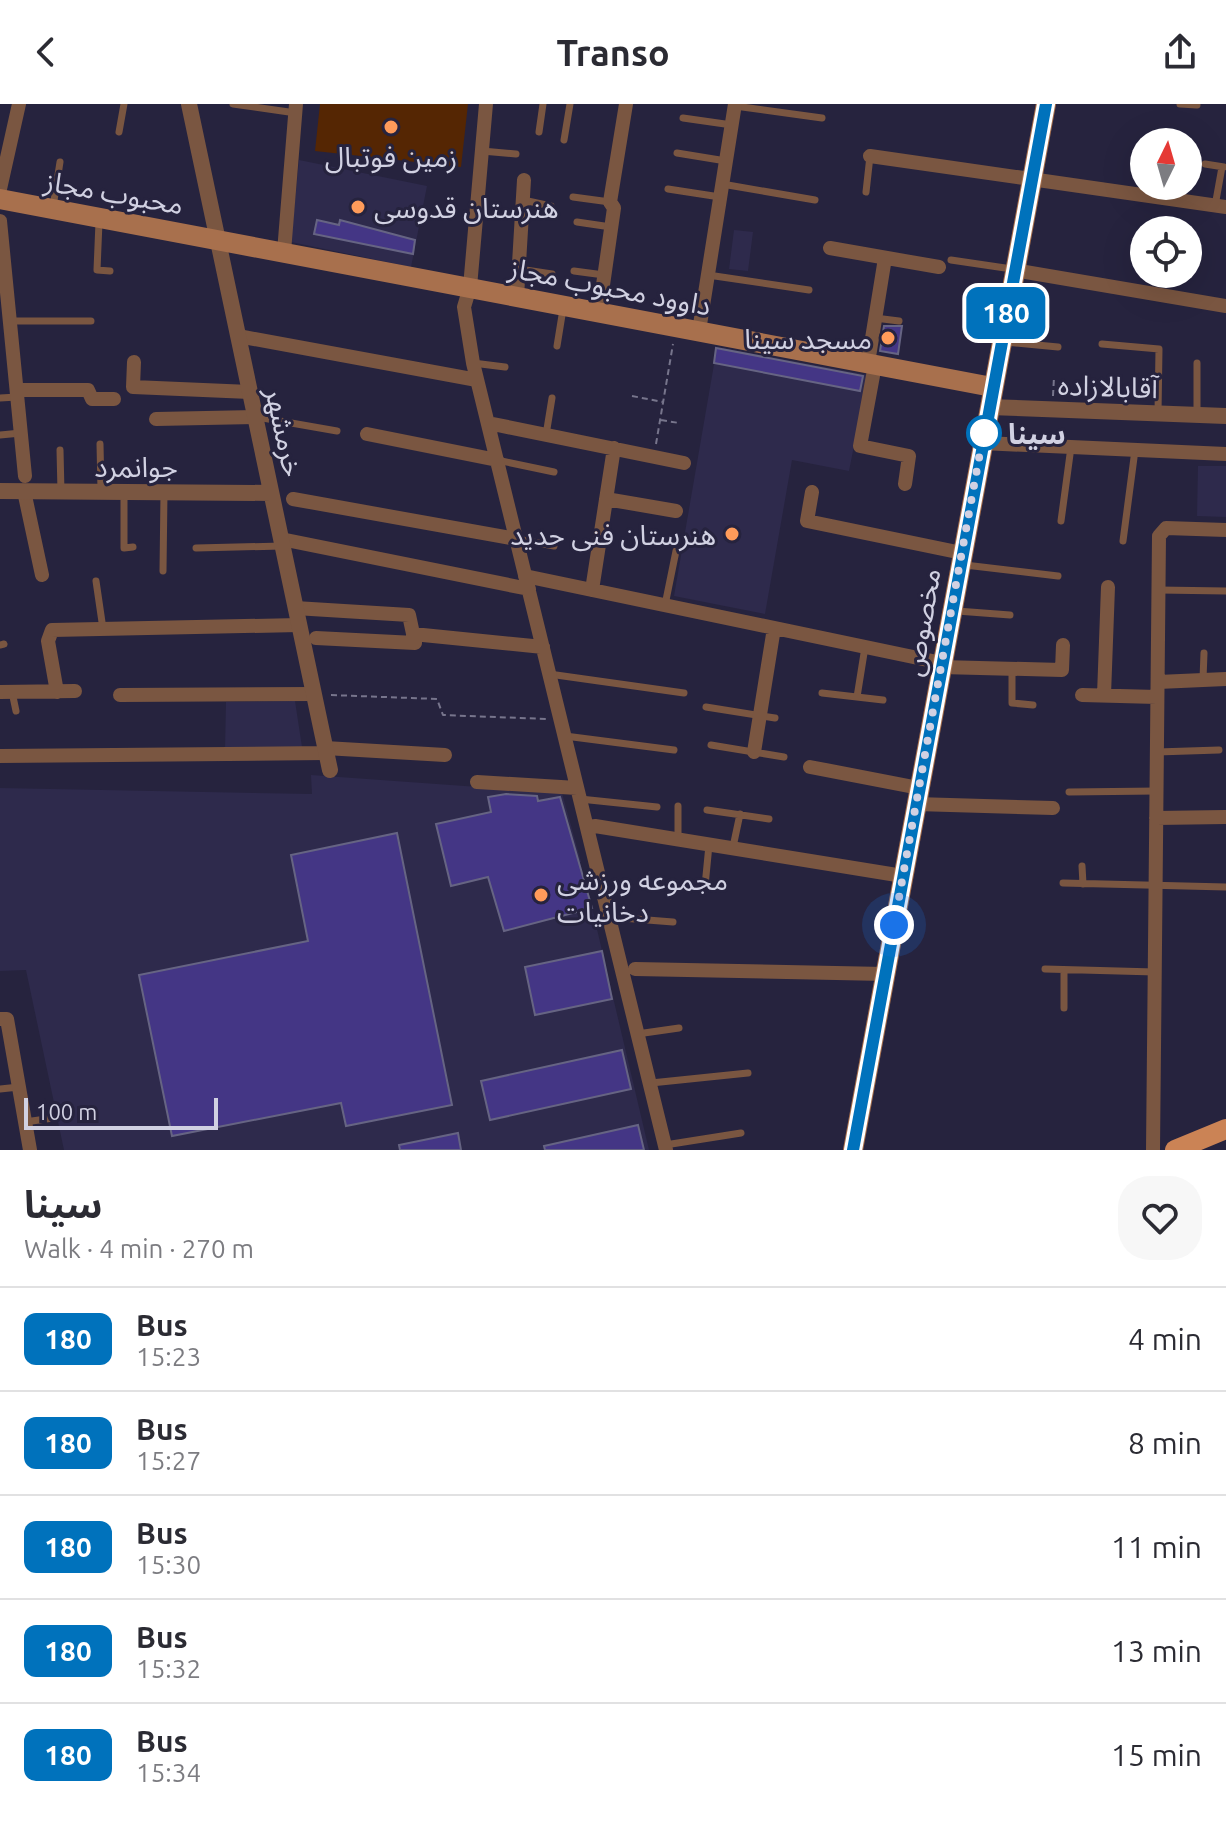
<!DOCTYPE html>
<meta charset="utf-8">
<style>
body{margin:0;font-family:Ubuntu,"Noto Sans Arabic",sans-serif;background:#f7f7f7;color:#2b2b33;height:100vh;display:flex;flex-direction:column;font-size:30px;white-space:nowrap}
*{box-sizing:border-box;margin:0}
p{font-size:26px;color:#7c7c81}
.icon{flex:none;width:44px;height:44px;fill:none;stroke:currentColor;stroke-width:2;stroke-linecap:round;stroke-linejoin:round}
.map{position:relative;height:1046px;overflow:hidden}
.details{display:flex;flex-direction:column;background:#fff;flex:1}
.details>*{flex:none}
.badge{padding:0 16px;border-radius:12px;font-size:28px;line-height:52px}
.needle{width:52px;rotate:5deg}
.controls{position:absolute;left:1130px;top:24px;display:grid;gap:16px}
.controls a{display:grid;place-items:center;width:72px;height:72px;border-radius:50%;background:#fff;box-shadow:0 8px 32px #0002;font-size:40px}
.scale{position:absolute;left:24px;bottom:20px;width:194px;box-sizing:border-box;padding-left:8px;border:4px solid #d1d1e2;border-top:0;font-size:22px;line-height:28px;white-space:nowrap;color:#d1d1e2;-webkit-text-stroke:6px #26233e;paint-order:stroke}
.you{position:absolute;width:40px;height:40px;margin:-20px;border:6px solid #fff;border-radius:50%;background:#1a73e8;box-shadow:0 0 0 12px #1a73e833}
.map>.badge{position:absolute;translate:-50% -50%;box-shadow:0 0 0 4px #fff}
.round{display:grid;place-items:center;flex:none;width:84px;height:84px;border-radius:32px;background:#f7f7f7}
.head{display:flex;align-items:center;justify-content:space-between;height:136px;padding:0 24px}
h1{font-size:38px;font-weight:700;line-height:60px}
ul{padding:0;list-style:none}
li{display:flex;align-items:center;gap:24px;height:104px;padding:0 24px;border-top:2px solid #e1e1e2}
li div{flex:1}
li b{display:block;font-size:30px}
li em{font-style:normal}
li .badge{min-width:88px;font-weight:700;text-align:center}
header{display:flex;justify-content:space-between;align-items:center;height:104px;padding:0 24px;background:#fff;font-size:36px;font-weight:700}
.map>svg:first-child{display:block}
</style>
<header><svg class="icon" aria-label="back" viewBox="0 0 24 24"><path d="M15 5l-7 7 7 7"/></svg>Transo<svg class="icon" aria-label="share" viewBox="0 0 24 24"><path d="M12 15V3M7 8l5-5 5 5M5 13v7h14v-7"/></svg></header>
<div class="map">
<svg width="1226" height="1046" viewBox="0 0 1226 1046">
<rect width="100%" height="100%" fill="#26233e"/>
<path fill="#2e2a4c" d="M299 56 427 82 411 163 291 138Z
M734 126 753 128 748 167 729 165Z
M717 243 868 271 849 367 792 356 765 510 674 492Z
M1198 362H1226V413L1197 412Z
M295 597 302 643 225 646 226 598Z
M311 671 562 689 581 758 490 777 504 827 592 804 649 1046H64L26 866 0 867V684L312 690Z"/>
<path fill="#552603" d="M320 0H468L461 63 315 47Z"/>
<path fill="#443685" stroke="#666483" stroke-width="2" d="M317 116 339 121 340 116 415 136 413 150 314 130Z
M884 222H902L898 250 880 247Z
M716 244 863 272 860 287 714 259Z
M506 690 537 692 538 697 560 693 592 804 504 827 488 773 451 782 436 720 491 708 488 693Z
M397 729 452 1001 346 1022 341 999 172 1032 139 871 308 837 291 751Z
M602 847 612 895 535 911 525 863Z
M622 946 631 985 490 1016 481 977Z
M638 1021 644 1046H545L544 1042Z
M458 1029 461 1046H400L399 1041Z"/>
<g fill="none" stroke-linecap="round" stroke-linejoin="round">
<path stroke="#77758c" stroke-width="2" stroke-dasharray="6 4" stroke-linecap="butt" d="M632 292 663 298
M1053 292 1054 273
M661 316 679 319
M656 340 673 240
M331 591 437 595 443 611 546 615"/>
<path stroke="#7a5641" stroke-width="7" d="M233 0 296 9
M1180 0 1197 1
M735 2 822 14
M683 14 732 21
M119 28 124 0
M539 28 543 0
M564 36 570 0
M482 47 516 50
M677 49 726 57
M1205 60 1224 63
M722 80 815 96
M668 85 720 93
M866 88 870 52
M573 93 610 98
M523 96 551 102
M1215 102 1222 63
M53 103 60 58
M99 118 97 166 110 167
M577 118 611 123
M951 156 1012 165
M519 165 552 170
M574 167 604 171
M708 171 809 186
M875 214 899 217
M10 217H91
M1005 238 1058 243
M1102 240 1159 245 1158 309
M557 242 563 205
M473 259 505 263
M1197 259V309
M0 294 17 293
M257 313 337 327
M0 331 21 329
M546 331 552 294
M100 340 101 386
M60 346 61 388
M497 356 554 368
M124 388V444L133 443
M1061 417 1071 343
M517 435 554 442
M1123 437 1135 346
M196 444 282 442
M965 461 1058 472
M163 467 164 389
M96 477 103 525
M1159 486 1226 487
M665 501 676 447
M957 507 1010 511
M0 541 4 540
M1012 566V599L1033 601
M549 570 684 589
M1203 575 1204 549
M12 588 16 607
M822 589 883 596
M857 593 865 543
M706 603 775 614
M565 632 674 646
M711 641 784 653
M1157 648 1219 646
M1069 688 1157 687
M580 695 657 703
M678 702V735
M707 706 769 715
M733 743 740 710
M1082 762 1083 780
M1063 779 1226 783
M705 782 709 741
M609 813 673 818
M1045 865 1155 868
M1064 904V867
M637 930 679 924
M651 979 748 969
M0 985 19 983
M25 1018 53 1014
M665 1041 741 1029"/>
<path stroke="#7a5641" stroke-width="14" d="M486 0 470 183 464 203 473 259 666 1046
M870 52 1226 103
M0 85 19 0
M0 117 25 372
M830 144 939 163
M284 148 296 0
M1014 166 1226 202
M517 193 524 76
M599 209 614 104 610 98 626 0
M699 227 735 0
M238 232 477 276
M134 258 133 283 250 288
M868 259 885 154
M875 261 860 342 909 352 905 380
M17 286H88L92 295H114
M156 315 255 313
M488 319 684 359
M367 330 497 356
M982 339 1226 350
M24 387 42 471
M812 388 807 417 962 449
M293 395 516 435
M606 395 676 407
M281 435 529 485
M525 472 942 559
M592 486 614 344
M295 504 409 511 415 539 316 534
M413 530 543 543
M941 563 1062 566 1063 541
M1158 578 1226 575
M0 588 75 587
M57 588 48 537 52 526 299 521
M120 591 314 590
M1082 591 1157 593
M1104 591 1108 483
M325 644 445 651
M754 648 774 524
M0 652 326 649
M810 663 919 684
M477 678 577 684
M916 700 1053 704
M1156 714 1226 713
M595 722 903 772
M635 865 885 870
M0 915H7L30 1046
M1153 1046 1159 432 1166 424 1226 426"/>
<path stroke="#7a5641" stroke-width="16" d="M189 0 330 666
M989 303 1226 312
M0 387 271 389"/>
<path stroke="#a8704d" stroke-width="20" d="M0 95 992 283
M853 1046 1046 0"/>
<path stroke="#cb8355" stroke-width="20" d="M1175 1046 1226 1025"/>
</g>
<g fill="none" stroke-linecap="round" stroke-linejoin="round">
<defs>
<path id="line" d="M853 1046 1046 0"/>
</defs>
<use href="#line" stroke="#fff" stroke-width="18"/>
<use href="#line" stroke="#0072bc" stroke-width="12"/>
<path stroke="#d1d1e2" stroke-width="8" stroke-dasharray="0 14.4" d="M894 821 985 321 984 329"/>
</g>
<g fill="#ff9b5a" stroke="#26233e" stroke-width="3">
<circle cx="391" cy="23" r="8"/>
<circle cx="358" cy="103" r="8"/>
<circle cx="888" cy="234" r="8"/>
<circle cx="732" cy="430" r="8"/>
<circle cx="541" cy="791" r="8"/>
</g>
<circle fill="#fff" stroke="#0072bc" stroke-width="4" cx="984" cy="329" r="16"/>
<g text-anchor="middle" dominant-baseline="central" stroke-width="6" stroke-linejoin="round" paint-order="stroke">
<g font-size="28" fill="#d1d1e2" stroke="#26233e" text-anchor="start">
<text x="391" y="52" text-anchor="middle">زمین فوتبال</text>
<text x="374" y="103">هنرستان قدوسی</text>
<text x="872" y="234" text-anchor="end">مسجد سینا</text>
<text x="716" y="430" text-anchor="end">هنرستان فنی حدید</text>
<text x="557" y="775">مجموعه ورزشی<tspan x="557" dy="32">دخانیات</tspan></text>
</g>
<g font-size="28" fill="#d1d1e2" stroke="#26233e">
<text transform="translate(114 88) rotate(10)">محبوب مجاز</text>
<text transform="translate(610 182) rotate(11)">داوود محبوب مجاز</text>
<text transform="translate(1108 282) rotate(2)">آقابالازاده</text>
<text transform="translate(285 328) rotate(78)">خرمشهر</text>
<text x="136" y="362">جوانمرد</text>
<text transform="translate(921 518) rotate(-80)">مخصوص</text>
</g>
<g font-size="28" font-weight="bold" fill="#d1d1e2" stroke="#26233e" text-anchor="start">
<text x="1008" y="329">سینا</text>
</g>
</g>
</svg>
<div class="controls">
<a><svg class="needle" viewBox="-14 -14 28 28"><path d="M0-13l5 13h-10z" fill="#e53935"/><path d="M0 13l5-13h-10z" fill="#7c7c81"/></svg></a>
<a><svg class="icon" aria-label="locate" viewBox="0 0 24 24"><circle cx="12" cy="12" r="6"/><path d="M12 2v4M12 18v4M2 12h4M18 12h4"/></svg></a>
</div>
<div class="scale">100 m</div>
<div class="you" style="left:894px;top:821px"></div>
<b class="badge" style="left:1006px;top:209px;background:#0072bc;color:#fff">180</b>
</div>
<section class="details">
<div class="head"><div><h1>سینا</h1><p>Walk · 4 min · 270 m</p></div><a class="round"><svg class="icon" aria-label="heart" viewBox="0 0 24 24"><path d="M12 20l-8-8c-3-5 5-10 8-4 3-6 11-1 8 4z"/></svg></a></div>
<ul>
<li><span class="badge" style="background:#0072bc;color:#fff">180</span><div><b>Bus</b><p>15:23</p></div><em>4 min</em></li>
<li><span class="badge" style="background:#0072bc;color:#fff">180</span><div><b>Bus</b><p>15:27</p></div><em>8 min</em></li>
<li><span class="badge" style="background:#0072bc;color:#fff">180</span><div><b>Bus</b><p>15:30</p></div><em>11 min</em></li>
<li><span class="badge" style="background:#0072bc;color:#fff">180</span><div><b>Bus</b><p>15:32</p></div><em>13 min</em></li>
<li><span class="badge" style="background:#0072bc;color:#fff">180</span><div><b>Bus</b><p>15:34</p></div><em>15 min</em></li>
</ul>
</section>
